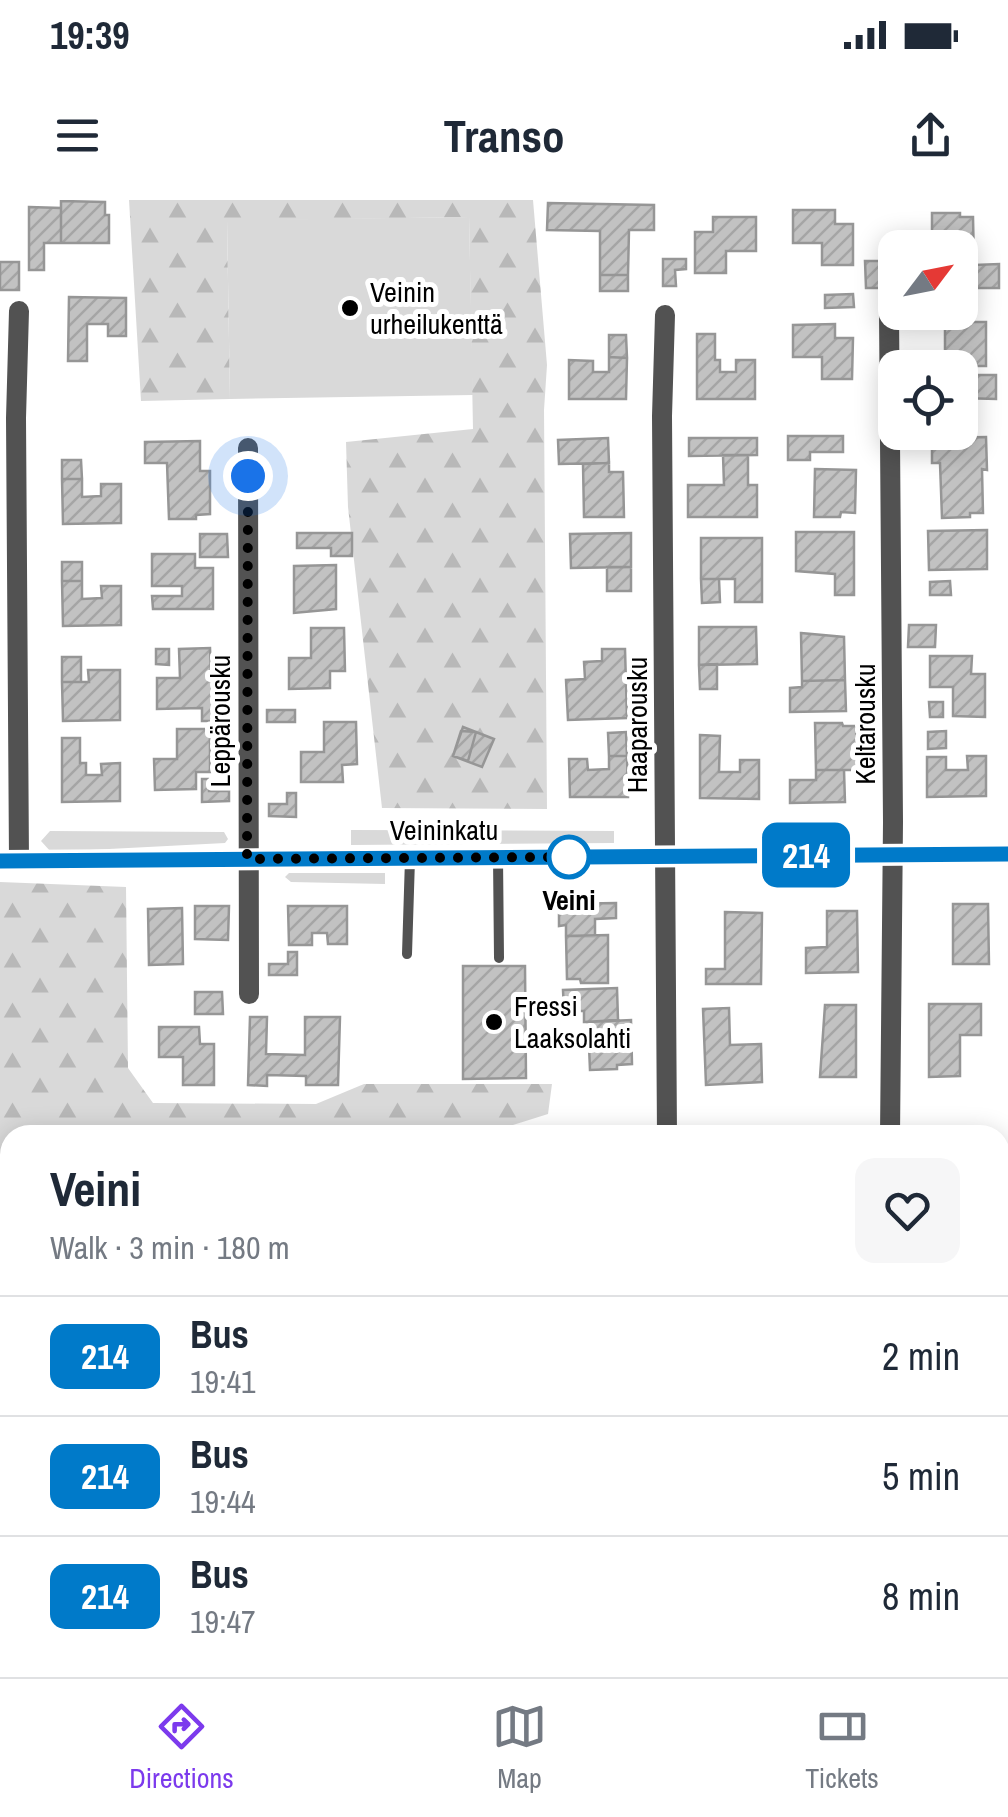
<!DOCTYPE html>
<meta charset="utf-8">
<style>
body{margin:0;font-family:"Archivo Narrow",sans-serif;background:#f6f6f7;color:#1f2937;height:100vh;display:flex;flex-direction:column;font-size:38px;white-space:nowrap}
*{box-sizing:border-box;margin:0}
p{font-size:32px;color:#747a83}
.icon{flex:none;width:55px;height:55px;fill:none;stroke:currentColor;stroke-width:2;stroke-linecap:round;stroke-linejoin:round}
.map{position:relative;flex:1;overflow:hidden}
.panel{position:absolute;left:0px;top:925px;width:1010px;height:552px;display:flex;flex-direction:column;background:#fff;border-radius:30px 30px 0 0;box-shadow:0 5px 25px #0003}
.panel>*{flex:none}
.badge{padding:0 20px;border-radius:15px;font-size:35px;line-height:65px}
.needle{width:65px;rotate:58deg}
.buttons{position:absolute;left:878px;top:30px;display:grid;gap:20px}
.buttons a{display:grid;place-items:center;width:100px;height:100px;border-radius:20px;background:#fff;box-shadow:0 5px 25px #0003;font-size:50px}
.you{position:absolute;width:50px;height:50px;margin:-25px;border:8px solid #fff;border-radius:50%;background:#1a73e8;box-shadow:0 0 0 15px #1a73e833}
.map>.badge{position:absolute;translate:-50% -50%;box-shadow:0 0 0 5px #fff}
.round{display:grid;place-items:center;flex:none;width:105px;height:105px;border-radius:20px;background:#f6f6f7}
.head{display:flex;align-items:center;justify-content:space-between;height:170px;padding:0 50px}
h1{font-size:48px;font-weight:700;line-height:75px}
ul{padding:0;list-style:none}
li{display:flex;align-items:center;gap:30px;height:120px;padding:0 50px;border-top:2px solid #e0e1e3}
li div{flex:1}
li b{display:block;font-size:38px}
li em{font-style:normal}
li .badge{min-width:110px;font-weight:700;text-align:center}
.status{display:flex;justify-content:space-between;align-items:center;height:70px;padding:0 50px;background:#fff;direction:ltr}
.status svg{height:28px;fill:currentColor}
header{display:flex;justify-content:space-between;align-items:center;height:130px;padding:0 50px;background:#fff;font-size:45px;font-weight:700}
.tab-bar{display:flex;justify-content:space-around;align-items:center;height:140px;border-top:2px solid #e0e1e3;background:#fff;font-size:28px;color:#747a83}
.tab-bar a{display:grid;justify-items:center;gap:5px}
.tab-bar .active{color:#7c3aed}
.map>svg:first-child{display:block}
</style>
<div class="status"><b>19:39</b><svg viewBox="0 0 49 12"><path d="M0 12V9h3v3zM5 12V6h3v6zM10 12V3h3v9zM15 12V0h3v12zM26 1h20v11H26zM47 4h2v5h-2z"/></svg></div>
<header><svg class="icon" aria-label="menu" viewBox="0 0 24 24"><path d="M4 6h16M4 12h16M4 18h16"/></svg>Transo<svg class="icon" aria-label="share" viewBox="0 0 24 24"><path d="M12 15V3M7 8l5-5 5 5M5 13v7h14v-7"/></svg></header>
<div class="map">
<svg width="1008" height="1477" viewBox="0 0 1008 1477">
<defs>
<pattern id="forest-firs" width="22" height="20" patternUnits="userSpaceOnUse" patternTransform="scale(2.5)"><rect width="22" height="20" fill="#d9d9d9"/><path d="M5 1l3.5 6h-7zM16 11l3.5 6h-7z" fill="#b8b8b8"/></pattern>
<pattern id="building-hatch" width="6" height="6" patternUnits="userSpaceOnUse" patternTransform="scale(2.5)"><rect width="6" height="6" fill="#c2c2c2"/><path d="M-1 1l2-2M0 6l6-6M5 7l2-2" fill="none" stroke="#a5a5a5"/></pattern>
</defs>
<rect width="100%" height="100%" fill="#fff"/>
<path fill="#d9d9d9" d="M469 17 473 195 230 199 227 20Z
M351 630 614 631V643L351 645Z
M50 631 224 632 228 639 225 643 51 652 41 641Z
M289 673H385V684L291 682 285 677Z"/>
<path fill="url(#forest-firs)" d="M129 0H533L547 165 544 210 547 609 382 608 348 307 346 242 473 229 469 17 227 21 230 199 141 201Z
M0 682 126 687 128 868 153 903 316 904 364 884H552L548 914 513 925V935H10V1088L0 1083Z
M1000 1131H1008V1477H873L865 1468H1000Z
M10 1219V1468H45L43 1477H0V1234Z"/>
<path fill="url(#building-hatch)" stroke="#969696" stroke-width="2.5" d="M61 1 105 2V15H109V43H61Z
M548 3 654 5V30H629L628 75H600V31L547 30Z
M29 7 61 8V43H44V70H29Z
M793 10H835V24H853V65H822V43H793Z
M932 13H960V17H973L974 65 999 64V88H960V48H932Z
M713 17H756V51H726V73H695V32H713Z
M663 59H686V69L675 70 676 86H663Z
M865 61H888L889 88H866Z
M0 62H19V90H0Z
M600 75H628V91H600Z
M853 94 854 107 825 108V95Z
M69 97 126 98V136H108V124H87V161H68Z
M945 118H972V122H986V166H945Z
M835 124V138H853L852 179H822V157H793V125Z
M697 134H715V160H720V172H736V160H755V199H697Z
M609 135H626L627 158 609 157Z
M609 157 627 158 626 199H569V160L593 161V172H609Z
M976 175H996V199L960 198V182L976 183Z
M788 236H843V252H810V260H788Z
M986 237 987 270 982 269 983 313H970V317L942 318 940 263H932V238Z
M608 238 609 263 559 264 558 240Z
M689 238H757V255L689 256Z
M200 241V271H210V314L196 315V319H169L167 263H145V242Z
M723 255H748V285H757V317H688V285H724Z
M62 260H81L82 279H62Z
M609 263V272H623L624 317H584L583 264Z
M815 269 856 270 855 313 841 312 840 317H814Z
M62 279H82V297L101 296V284H121V323L63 324Z
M987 330V369L929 370 928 331Z
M796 332H854V395H835V374L796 371Z
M297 333H352V356H331V348H297Z
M631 333V367L571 368 570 334Z
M200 334H227L228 357H200Z
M701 338H762V402H735V379H701Z
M152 354H195V368H213V409H153L152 396H182V386H152Z
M62 362H82V381H62Z
M336 365V409L294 413V366Z
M607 367H631V391H607Z
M701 379H719L720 402 702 403Z
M62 381H82V399L102 398 101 386H121V425L63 426Z
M950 381 951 395H930V382Z
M909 425H936L935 447H908Z
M699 427H756L757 464 699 465Z
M311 428H344L345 471H330V488L289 489V458H311Z
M801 433 844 437 845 480 802 481Z
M210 448 212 499 228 498 229 521H202V508L157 509V478H180L179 449Z
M156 449H169V465L156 464Z
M602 449H625L627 518 568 520 566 480 585 479 584 462 602 461Z
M930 456H972L971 474H985V517L953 516V487H930Z
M62 457H81V482H62Z
M717 464V489H700L699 465Z
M88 470H120V520L63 521 62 482H89Z
M845 480 846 511 790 512V488L802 487V481Z
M929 502H943V517H930Z
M267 510H295V522H267Z
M324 522H356L357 564 342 565 343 582H301V552H324Z
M815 523H842L843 526H856L857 570H816Z
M463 527 494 539 482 567 453 556Z
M177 529H210V572H196V589L155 590 154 559H177Z
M461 531 476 532 468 561 453 556Z
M946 531V548L928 549V532Z
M626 532 627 556H609L608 533Z
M700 535 720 536 719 572H740V560H759V599L700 598Z
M62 538H80V563H86V575H102L101 564 120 563V601L62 602Z
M609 556H627L628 597H570L569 559H587L588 570 609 569Z
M967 556H986V596L927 597V557H946V570H968Z
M816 570H844L845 602 790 603V580H816Z
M202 579H208L209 591H229V601L202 602Z
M287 593H296V617L269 616V604H287Z
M616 703V718L595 719V736H566V725L559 726V704Z
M953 704H988L989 764H953Z
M195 706H229L228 740 195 739Z
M288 706H347V744H328L327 733H312V745H289Z
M182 708 183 764 149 765 148 709Z
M827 711H857L858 772 806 773V748L827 747Z
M725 712 762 713 761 784H706V769H725Z
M608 735V783H581L580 779H567L566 736Z
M288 752H297V775H269V764H288Z
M463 766H525L526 878 463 879Z
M617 788 618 820 584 822V811H564L563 790Z
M195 792H222L223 814H195Z
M929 804H981V835H960V876L929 877Z
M825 805H856V877H820Z
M729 808 730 845 761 844 762 882 706 885 703 809Z
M250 817H267L266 854 305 855V817H340L338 885H306V876L267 875V886L248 885Z
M631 820 632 864 617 865V869L590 870 588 822Z
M159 827H199L200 844H214V885H183V857H159Z
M1000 1088H1004V1116H1000Z
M10 1116V1152L0 1146V1131Z
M104 1468H151L148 1477H102Z
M313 1468H350L348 1477H311Z
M639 1468H689L695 1472 690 1477H632Z
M749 1468H774L786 1477H742Z"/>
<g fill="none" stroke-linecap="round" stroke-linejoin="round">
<path stroke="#525252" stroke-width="10" d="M498 657 499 758
M407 754 410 659
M214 1477 216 1468"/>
<path stroke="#525252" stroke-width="20" d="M19 111 16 218 19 661
M889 113 893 622 890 935
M665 115 662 216 667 935
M248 248 249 794
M505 1468 518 1477"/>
<path stroke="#1f1f1f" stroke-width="20" d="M0 661 1008 654"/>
</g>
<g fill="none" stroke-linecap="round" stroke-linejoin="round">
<defs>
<path id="line" d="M0 661 1008 654"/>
</defs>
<use href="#line" stroke="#fff" stroke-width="22"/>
<use href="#line" stroke="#007ac9" stroke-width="15"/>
<path stroke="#000" stroke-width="10" stroke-dasharray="0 18" d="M248 276 247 659 569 657"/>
</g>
<g fill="#000" stroke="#fff" stroke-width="4">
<circle cx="350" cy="108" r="10"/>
<circle cx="494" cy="822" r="10"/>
</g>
<circle fill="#fff" stroke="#007ac9" stroke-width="5" cx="569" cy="657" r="20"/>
<g text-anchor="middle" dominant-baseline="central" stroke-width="10" stroke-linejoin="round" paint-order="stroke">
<g font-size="28" fill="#000" stroke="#fff" text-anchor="start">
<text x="370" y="92">Veinin<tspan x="370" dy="32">urheilukenttä</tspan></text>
<text x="514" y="806">Fressi<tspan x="514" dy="32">Laaksolahti</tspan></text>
</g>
<g font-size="28" fill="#000" stroke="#fff">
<text transform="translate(220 521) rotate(-90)">Leppärousku</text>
<text transform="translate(865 524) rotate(-90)">Keltarousku</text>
<text transform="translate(637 525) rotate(-90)">Haaparousku</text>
<text x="444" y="630">Veininkatu</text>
</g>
<g font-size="28" font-weight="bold" fill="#000" stroke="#fff">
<text x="569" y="700">Veini</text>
</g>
</g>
</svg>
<div class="buttons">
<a><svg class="needle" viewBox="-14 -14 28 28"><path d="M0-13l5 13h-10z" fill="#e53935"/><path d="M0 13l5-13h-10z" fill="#747a83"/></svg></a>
<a><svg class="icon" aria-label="locate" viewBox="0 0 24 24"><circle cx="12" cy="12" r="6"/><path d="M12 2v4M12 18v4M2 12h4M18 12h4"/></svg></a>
</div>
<div class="you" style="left:248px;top:276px"></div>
<b class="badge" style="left:806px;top:655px;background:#007ac9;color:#fff">214</b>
<section class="panel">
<div class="head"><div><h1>Veini</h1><p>Walk · 3 min · 180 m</p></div><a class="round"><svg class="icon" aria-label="heart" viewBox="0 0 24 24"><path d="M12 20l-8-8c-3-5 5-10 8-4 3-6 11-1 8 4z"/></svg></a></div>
<ul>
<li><span class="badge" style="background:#007ac9;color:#fff">214</span><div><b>Bus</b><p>19:41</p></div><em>2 min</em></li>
<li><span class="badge" style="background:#007ac9;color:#fff">214</span><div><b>Bus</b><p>19:44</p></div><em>5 min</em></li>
<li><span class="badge" style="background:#007ac9;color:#fff">214</span><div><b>Bus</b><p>19:47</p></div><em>8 min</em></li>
</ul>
</section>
</div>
<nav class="tab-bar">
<a class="active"><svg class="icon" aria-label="directions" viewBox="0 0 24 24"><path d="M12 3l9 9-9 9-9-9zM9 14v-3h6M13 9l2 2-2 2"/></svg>Directions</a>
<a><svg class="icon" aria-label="map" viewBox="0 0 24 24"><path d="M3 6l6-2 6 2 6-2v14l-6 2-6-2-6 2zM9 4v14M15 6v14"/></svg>Map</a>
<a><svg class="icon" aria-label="tickets" viewBox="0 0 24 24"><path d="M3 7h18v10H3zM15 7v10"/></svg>Tickets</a>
</nav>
